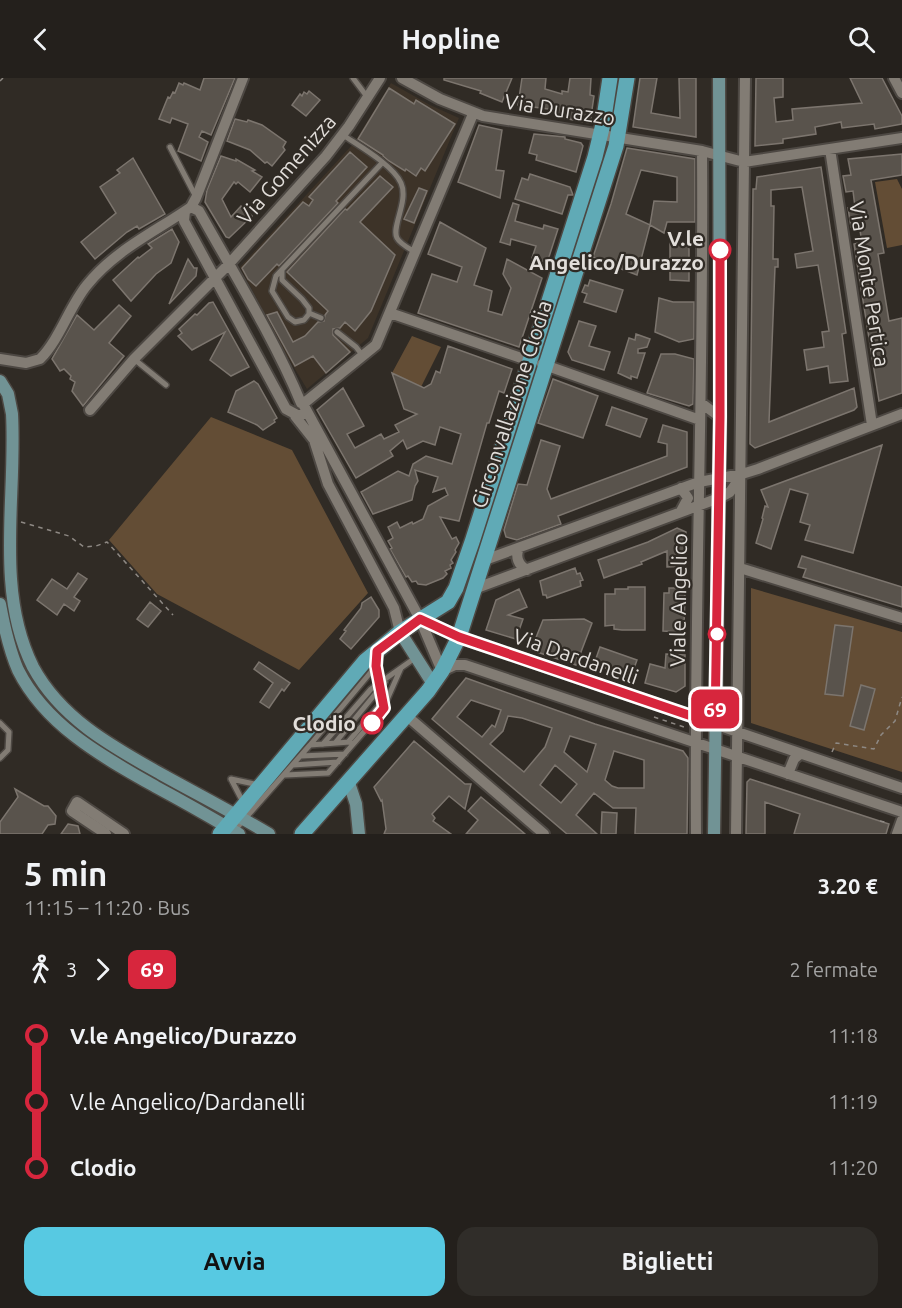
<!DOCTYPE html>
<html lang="it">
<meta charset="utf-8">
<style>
body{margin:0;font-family:Ubuntu,sans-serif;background:#302d29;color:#f1f3f6;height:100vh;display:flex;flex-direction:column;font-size:22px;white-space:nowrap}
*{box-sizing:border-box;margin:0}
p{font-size:20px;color:#a3a3a3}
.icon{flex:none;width:33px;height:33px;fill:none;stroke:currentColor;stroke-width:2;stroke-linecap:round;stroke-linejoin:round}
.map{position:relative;height:756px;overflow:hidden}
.side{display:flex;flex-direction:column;background:#24201c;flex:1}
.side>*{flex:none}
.badge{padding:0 12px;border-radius:9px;font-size:21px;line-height:39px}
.map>.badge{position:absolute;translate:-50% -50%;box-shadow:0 0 0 3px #fff}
.legs{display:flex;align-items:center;gap:9px;height:66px;padding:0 24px;font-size:20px}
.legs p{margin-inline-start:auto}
.overview{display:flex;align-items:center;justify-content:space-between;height:102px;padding:0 24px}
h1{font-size:33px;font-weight:700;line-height:45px}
.cta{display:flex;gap:12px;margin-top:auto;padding:12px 24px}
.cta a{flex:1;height:69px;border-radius:18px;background:#57c9e2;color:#111;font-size:24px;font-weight:700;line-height:69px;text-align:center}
.cta a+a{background:#302d29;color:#f1f3f6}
ul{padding:0 24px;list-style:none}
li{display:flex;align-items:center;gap:21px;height:66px;font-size:22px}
li i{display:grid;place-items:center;width:9px;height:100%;margin:0 8px;background:currentColor}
li i::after{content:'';width:15px;height:15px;margin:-8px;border:4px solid;border-radius:50%;background:#24201c}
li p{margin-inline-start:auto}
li:first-child i{background:linear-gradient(#0000 50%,currentColor 0)}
li:last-child i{background:linear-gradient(currentColor 50%,#0000 0)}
header{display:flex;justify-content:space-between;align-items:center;height:78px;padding:0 24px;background:#24201c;font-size:27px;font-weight:700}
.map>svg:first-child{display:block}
</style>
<header><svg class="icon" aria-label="back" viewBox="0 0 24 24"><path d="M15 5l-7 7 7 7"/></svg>Hopline<svg class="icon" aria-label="search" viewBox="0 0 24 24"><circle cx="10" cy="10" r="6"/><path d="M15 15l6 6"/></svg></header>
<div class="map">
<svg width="902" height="756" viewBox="0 0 902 756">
<rect width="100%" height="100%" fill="#302b25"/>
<path fill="#3d3328" d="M391 5 430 27 459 40 368 260 307 311 287 278 240 189 354 65Z"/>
<path fill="#634d35" d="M897 101 902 111V167L887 170 875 104Z
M412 258 441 269 421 309 392 295Z
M211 339 292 372 368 515 299 592 157 516 109 462Z
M751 510 902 554V694L751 645Z"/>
<path fill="#59534c" stroke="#7c756e" stroke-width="1.5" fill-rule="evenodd" d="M204 0H235L211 57 202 53 199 59 208 64 201 83 178 73 188 46 172 40 170 45 159 41 168 19 170 20 173 14 175 15 179 5 183 7 184 5 200 12Z
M444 0H512L502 24 480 15 481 13 444 2Z
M522 0H546L545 11 562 16V13L568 14 570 0H591L590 17 594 18 590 45 558 39 556 32 518 27Z
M640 0H657L651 35 680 40 679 0H696V59L633 49Z
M756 0H783V19L774 20 776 44 793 42 792 31 862 25 850 0H882L902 38V46L875 51 874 46 842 50 841 44 815 49 816 56 783 61V65L755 68Z
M389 10 414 26 416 22 455 46 425 93 421 90 416 98 406 91 405 93 389 83 383 78V77L358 61Z
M309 13 320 22 306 38 292 27 300 16 302 18 304 14 307 16Z
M235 41 247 44 248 42 262 47 286 64 283 69 285 72 272 88 267 84 265 85 250 72 227 63Z
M479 47 502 52 496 92 504 93 500 120 458 104Z
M534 56 565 59V61L581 65 583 68 576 94 536 82 537 77 529 75Z
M627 70 695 81V144H667L664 155 650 147 637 197 616 189V187L593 179 611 126ZM641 92 677 99V124L654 123 650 147 626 136Z
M350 74 367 89 336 123 338 125 279 188 277 186 256 208 248 201 242 190 303 124 309 128 313 122 309 119Z
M902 76V97L871 102 884 175 878 176 889 243 902 240V315L879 323 854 166 862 164 859 147 851 149 848 130 855 129 853 113 846 114 843 98 851 97 848 81Z
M221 78 236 83V81L255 92 252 93 262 99 250 114 238 104 236 106 234 104 222 121 231 139 241 128 252 138 229 160 226 159 205 124 207 112Z
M133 80 165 136 139 151 137 148 127 154 95 181 81 164 116 135 100 109 120 95 117 92Z
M821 89 846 255 842 256 848 303 830 305 828 288 807 292 804 272 824 269 822 254 829 253 818 187 797 190 795 176 813 173 802 109 771 112V128H774L773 181H778V189H775L769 344 854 310 857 329 854 332 755 370 750 366 753 111H756L757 99Z
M530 96 570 109 573 117H568L562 136 515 121 522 100 528 102Z
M380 98 393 109 360 144 395 177 371 233 355 253 345 244 340 250 333 251V257L350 274 326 295 313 278 295 288 267 237 277 234 293 264 305 258 318 244 324 243 325 237 328 233 287 194 345 131 347 132Z
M419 110 427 113 414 145 404 141Z
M513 125 519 127 515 143 543 151 544 147 558 151 547 185 532 180 536 168 511 161 510 167 500 164Z
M440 144 486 170 474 207 492 213 488 233 502 237 511 210 503 196 507 181 542 200 519 269 418 235 432 196 457 204 462 189 428 176Z
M172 151 179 164 171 185 156 196 131 223 113 202 138 179 139 180 152 170 148 166Z
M670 165H689V203L670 202Z
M188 181 194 190H197L196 198 169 226Z
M590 202 623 212 616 234 584 224 587 216 582 214 585 207 588 208Z
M659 220 673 224H694V261L679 264 655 254Z
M213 224 249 289 231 298 210 282 225 254 192 272 178 258 182 255 179 251 195 236 197 237 209 225Z
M119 227 131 238 109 265 124 278 83 328 72 313 75 304 70 301 71 298 64 291 60 293 52 281 77 237 94 252Z
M579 243 596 248 589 268 610 274 604 292 572 282 568 274Z
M636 256 650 261 647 269 638 271V275H645L637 300 631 298V301L618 295 629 260 635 262Z
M448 268 512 291 504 315 499 313 489 345H487L459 443 440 439 452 461 456 459 459 465 455 472 456 474 451 482 453 485 450 487 451 490 445 493 447 496 443 500 426 507 418 506 416 503 412 504 408 498 406 499 390 471 392 470 388 463 393 460 388 449 397 444 400 450 412 444 413 446 423 441 428 428 448 417 445 410 433 414 438 399 415 392 418 403 415 408 412 422 373 436 361 414 398 393 409 398 413 386 426 378 452 386 461 356 440 349 435 367 423 363 407 371 403 362 390 373 393 378 356 400 317 332 343 310 364 348 347 356 355 370 381 356 384 361 399 354 395 347 417 336 404 331 392 295 424 310 431 306 436 293 440 295Z
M661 276H675L694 281 693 326 689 328 647 315Z
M553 301 598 318 583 360 538 345Z
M254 303 258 306 277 340 274 342 275 344 263 352 257 347 228 334 236 313Z
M612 329 647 341 640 359 606 347Z
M663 347 687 354V389L558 438 561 446 517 462 506 459 504 452 518 406 527 407 541 362 560 368 547 411 551 421 667 378V366L658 364Z
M882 367 853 475 805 462 810 447 800 444 808 416 790 411 771 471 756 465 763 441 762 440 765 428 768 429 761 412Z
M677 450 686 454 685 488 667 489V473L641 484 642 486 604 500 598 482 648 464Z
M802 478 902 509V529L803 499 806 491 798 489Z
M575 490 577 496 580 495 583 502 580 503 581 508 547 520 546 517H543L540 503Z
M78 495 87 501 74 519 80 523 74 533 64 526 57 537 37 522 52 501 67 511Z
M628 509H645V552H622L614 551V547L605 548V516H615V511H628Z
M669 510H679V514H685L684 551H679V554L663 553 664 515H669Z
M519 511 527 529 508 537 523 541 516 561 486 552 496 522Z
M371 519 379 532V539L351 571 340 561 346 553 344 552 361 530 362 525Z
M150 524 161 533 148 549 137 541Z
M584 541 592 545 576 587 531 572 543 542Z
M835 547 853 549 843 618 825 616Z
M600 569 637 582 631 599 594 586Z
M666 576 685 577V608L676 614 645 605 650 586 665 590Z
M259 584 290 605 284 613 282 611 269 630 260 624 273 605 254 591Z
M466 600 595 646 683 673 688 680V692L687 756H635L636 730H613L594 715 576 737 597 756H567L432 641ZM471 622 501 632 495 649 492 647 482 659 457 639ZM508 638 522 640 552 650 545 669 524 694 490 666 503 653ZM570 658 596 666 587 694 564 674ZM614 673 644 682V710H618L612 708 605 702ZM555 687 577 706 561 725 540 707Z
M861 607 875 611 864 652 850 648Z
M414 663 465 706H471L465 731 449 718 432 736 435 740 433 743 451 756H384L386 751 382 722 381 723 374 709Z
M750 701 889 746 886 756H794L800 736 765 724V756H746L747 704Z
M15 711 44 728H48L56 738 55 746 48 747 42 756H0V744L18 719Z
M481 719 505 739 525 756H466L478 742 468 733Z
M602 734 617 735 616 756H601Z
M68 746 78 748 80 756H61Z"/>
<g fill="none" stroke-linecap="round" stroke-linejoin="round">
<defs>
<path id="lane" d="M353 0 368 20
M343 57C359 68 393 87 401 105 409 123 391 149 397 160 400 166 410 171 415 174
M170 69 196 119
M282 192V202L302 221 309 230V236L304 242 295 244 288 239 272 213 276 198 382 85
M309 235 321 240
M337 254 356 269 363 278
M134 281 166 307
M376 587 383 625
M0 645 9 654 8 672 0 680
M348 664 388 617
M335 665 385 604
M323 666 371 611 415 580
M310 667 350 664
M301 678 345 676
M293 687 338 684
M285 697 328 695 382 633 401 590
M231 701 259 707
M231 701 244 726
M234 753 310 667 376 588"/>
<path id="street" d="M402 0 440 21 483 38 702 73 744 84 902 60
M894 0 902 15
M830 71 872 347
M191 129 199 133C234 196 273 258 301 325
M185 133 184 143 286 331 299 338 305 334V330
M390 235 530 283
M0 281 26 285 40 281C60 261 69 229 87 207 115 172 155 154 191 129L196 120 243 0
M542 286 700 342
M701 325 720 339
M303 326 420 541 442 593 455 587H465L902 734
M303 326 376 267 473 36
M90 332 134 281 228 187 326 78 349 48 380 0
M295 338 314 362 328 406 394 530 400 554
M681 433 688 420 681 410
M519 470C515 479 518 487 527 492
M482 483 699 404 742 396 758 391 902 336
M740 490 902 540
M474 511 719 420 730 414 741 398
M420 541 459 559 902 710
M407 638 544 756
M788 696 794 681 800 676
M106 756 72 733 77 724 124 756
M696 756C694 528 704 301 702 73
M736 756 745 0
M897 756 902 742"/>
<path id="secondary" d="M0 303 8 316 12 336C15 391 7 446 11 501 13 530 20 563 33 589 61 641 113 669 161 696 197 716 234 735 269 756
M0 526C4 548 9 571 18 592 46 648 103 679 156 709 184 724 212 740 239 756
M400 554 433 606
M349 705 356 726 359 756
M714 756 720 339 719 0"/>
<path id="primary" d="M220 756 365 583 400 554 448 524 456 510 472 464 595 79 603 46 610 0
M302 756 428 613 442 593 459 559 616 68 627 0"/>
</defs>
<use href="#lane" stroke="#4d4843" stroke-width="8"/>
<use href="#street" stroke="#4d4843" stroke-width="14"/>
<use href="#secondary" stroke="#4d4843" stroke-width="15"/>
<use href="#primary" stroke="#4d4843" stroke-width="18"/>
<path stroke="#8e8984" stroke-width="1.5" stroke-dasharray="4.5 4.5" stroke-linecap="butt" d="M0 3 3 0
M21 444 69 458 84 469 96 468 107 464 173 537
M654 639 684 649
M832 674 836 665 874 671 881 657 895 643 902 619
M880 743 888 745"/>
<use href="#lane" stroke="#827c74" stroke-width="5"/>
<use href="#street" stroke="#827c74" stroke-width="10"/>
<use href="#secondary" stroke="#719395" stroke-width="12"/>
<use href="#primary" stroke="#60aab6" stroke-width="15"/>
</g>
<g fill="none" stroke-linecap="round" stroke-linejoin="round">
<defs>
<path id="line-1" d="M372 645 384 630 376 588 377 573 420 541 459 559 715 646 720 339V172"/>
</defs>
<use href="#line-1" stroke="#fff" stroke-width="14"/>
<use href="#line-1" stroke="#d7263d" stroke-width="9"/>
</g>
<g fill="#fff" stroke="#d7263d" stroke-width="3">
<circle cx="720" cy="172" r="10"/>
<circle cx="717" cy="556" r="8"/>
<circle cx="372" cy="645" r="10"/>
</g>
<g text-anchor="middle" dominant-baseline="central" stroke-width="4.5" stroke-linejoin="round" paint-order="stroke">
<g font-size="21" fill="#e2deda" stroke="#302b25">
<text transform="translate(560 31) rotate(9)">Via Durazzo</text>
<text transform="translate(286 91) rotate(-49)">Via Gomenizza</text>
<text transform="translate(870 206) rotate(81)">Via Monte Pertica</text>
<text transform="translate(511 326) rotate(-72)">Circonvallazione Clodia</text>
<text transform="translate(678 522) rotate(-89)">Viale Angelico</text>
<text transform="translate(576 578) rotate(19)">Via Dardanelli</text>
</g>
<g font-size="21" font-weight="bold" fill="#e2deda" stroke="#302b25" text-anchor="end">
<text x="704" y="160">V.le<tspan x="704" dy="24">Angelico/Durazzo</tspan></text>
<text x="356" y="645">Clodio</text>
</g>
</g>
</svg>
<b class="badge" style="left:715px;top:631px;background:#d7263d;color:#fff">69</b>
</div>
<section class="side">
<div class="overview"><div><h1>5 min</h1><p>11:15 – 11:20 · Bus</p></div><b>3.20 €</b></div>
<div class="legs"><svg class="icon" aria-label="walk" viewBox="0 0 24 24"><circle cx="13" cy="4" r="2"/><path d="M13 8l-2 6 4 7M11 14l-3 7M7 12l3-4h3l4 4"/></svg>3<svg class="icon" aria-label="forward" viewBox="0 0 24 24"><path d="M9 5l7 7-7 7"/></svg><b class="badge" style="background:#d7263d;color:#fff">69</b><p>2 fermate</p></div>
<ul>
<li><i style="color:#d7263d"></i><b>V.le Angelico/Durazzo</b><p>11:18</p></li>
<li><i style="color:#d7263d"></i><span>V.le Angelico/Dardanelli</span><p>11:19</p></li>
<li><i style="color:#d7263d"></i><b>Clodio</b><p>11:20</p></li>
</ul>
<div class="cta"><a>Avvia</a><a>Biglietti</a></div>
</section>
